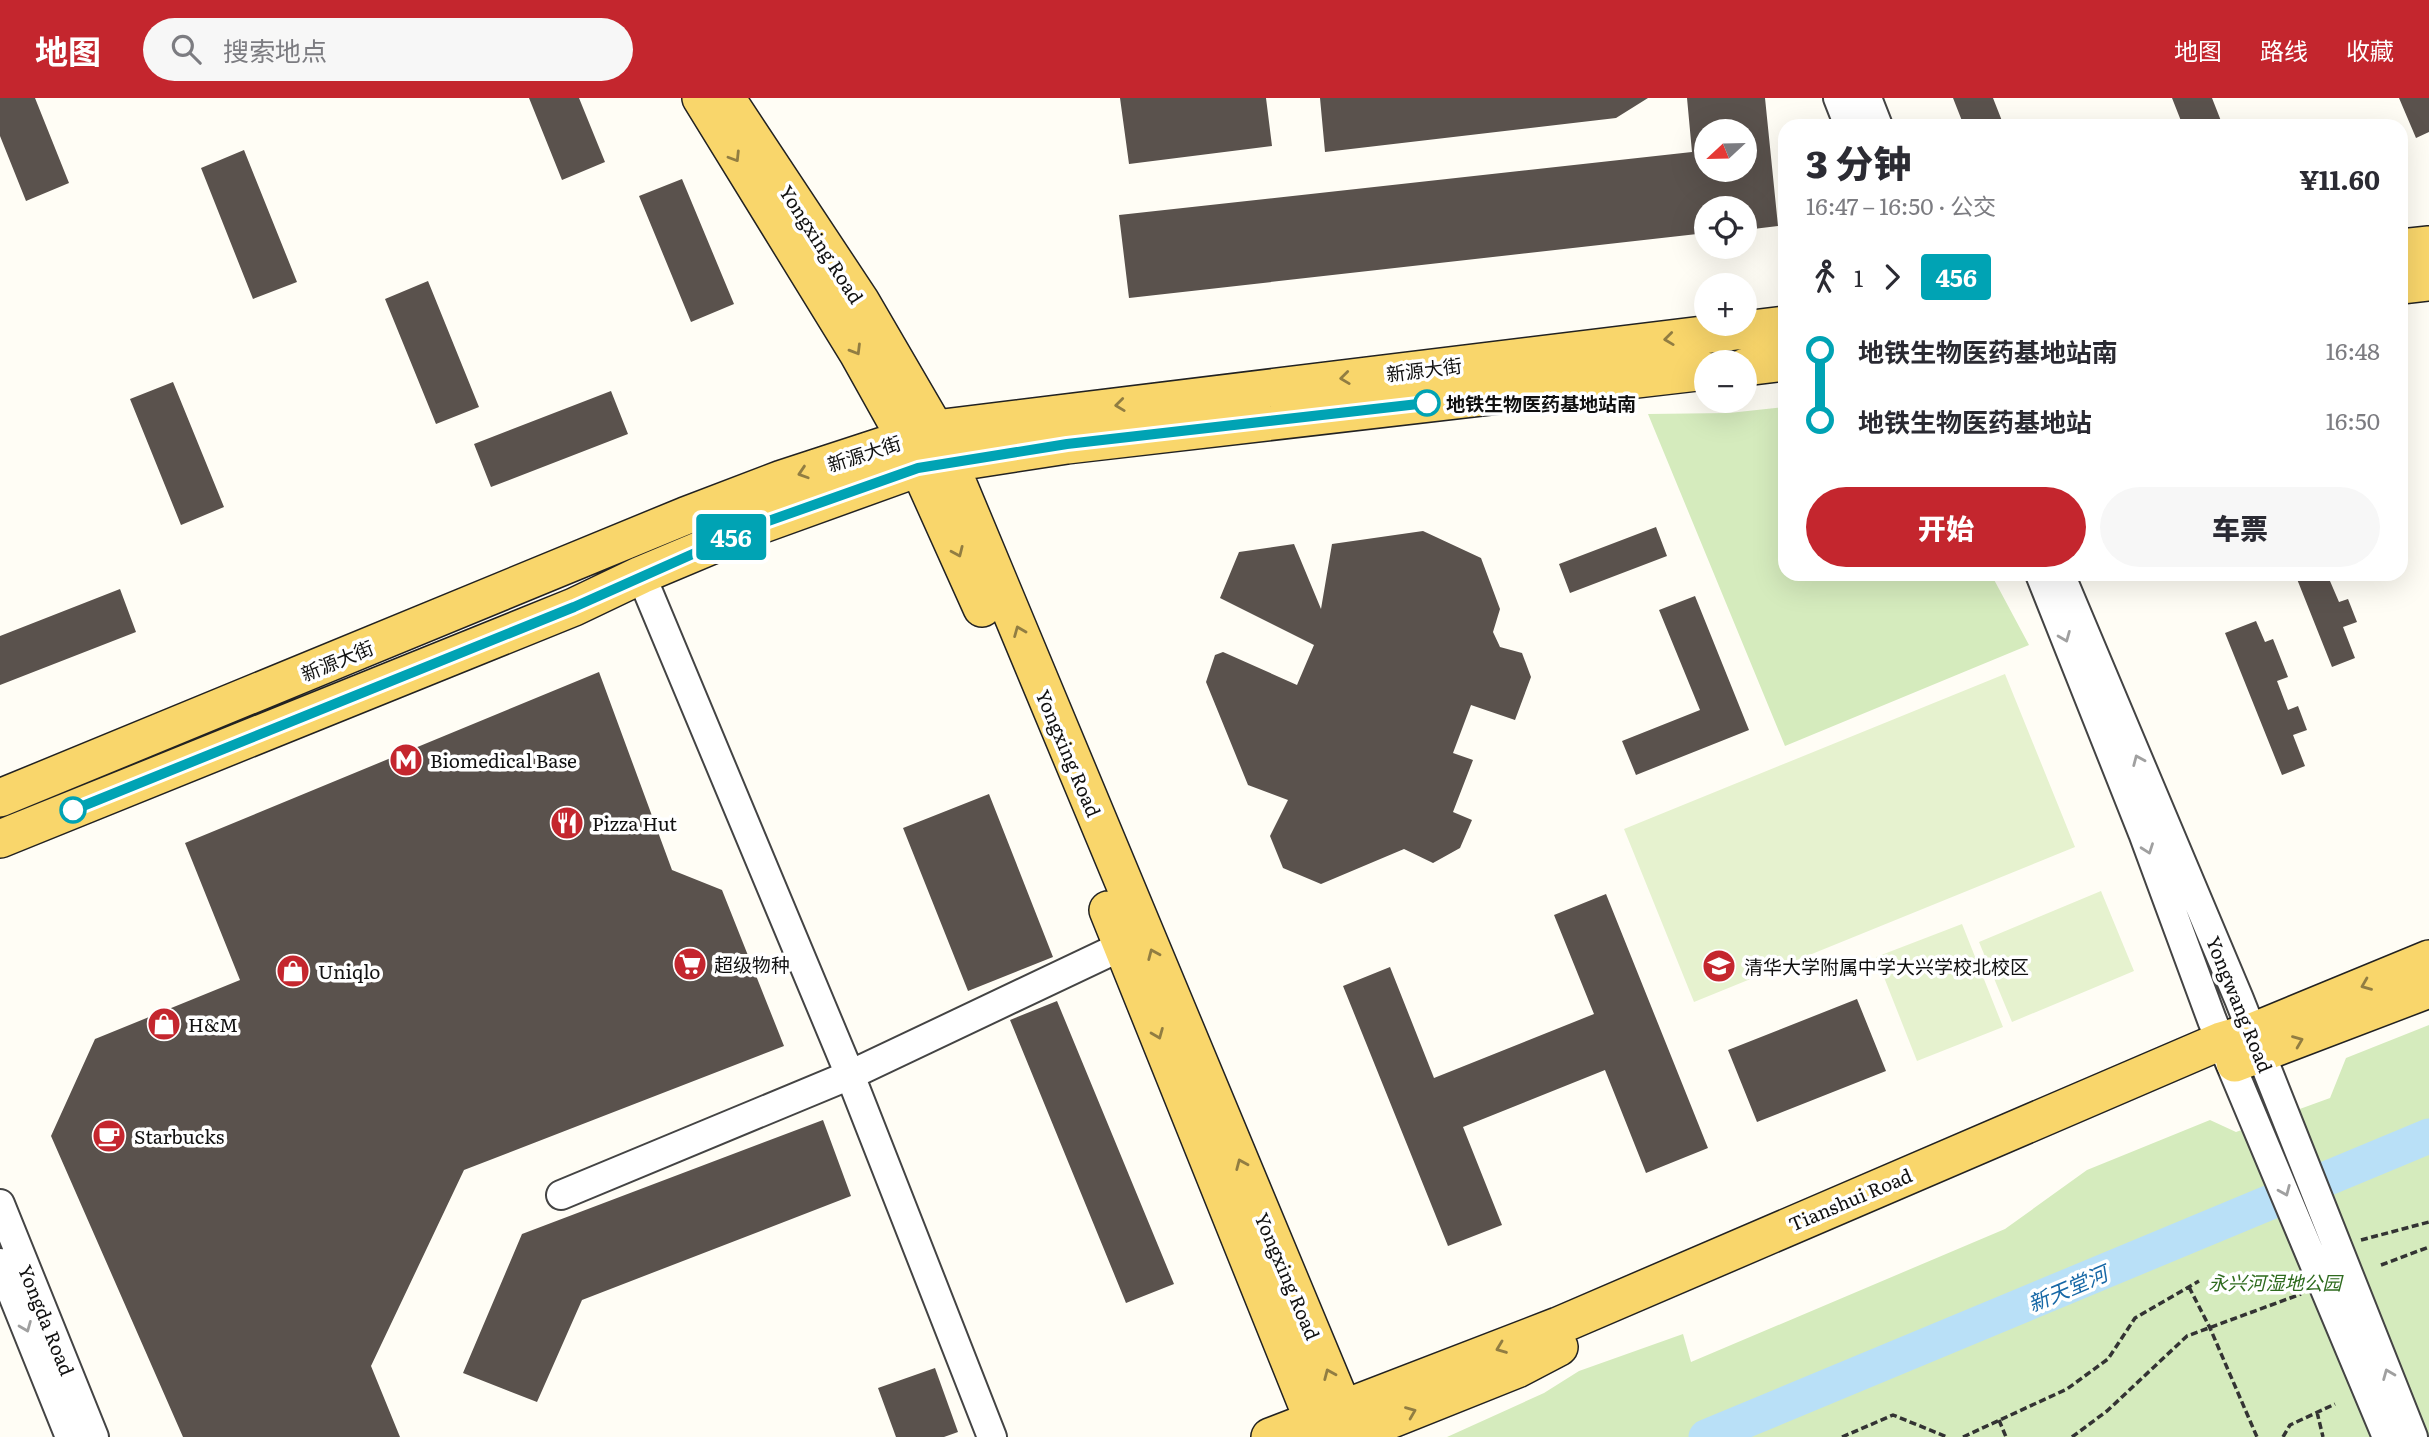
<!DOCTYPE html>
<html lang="zh">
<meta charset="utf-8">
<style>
body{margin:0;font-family:Literata,"Noto Sans SC",serif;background:#f7f7f7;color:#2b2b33;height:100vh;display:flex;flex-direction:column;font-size:26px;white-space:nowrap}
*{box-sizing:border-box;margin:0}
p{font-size:23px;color:#7c7c81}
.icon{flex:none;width:38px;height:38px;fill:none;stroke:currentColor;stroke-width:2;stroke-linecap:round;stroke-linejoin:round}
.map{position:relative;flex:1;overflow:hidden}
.details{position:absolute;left:1778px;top:21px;width:630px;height:462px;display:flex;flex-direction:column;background:#fff;border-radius:21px;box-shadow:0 7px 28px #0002}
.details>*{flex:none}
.badge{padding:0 14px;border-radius:5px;font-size:24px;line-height:46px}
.needle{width:46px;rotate:248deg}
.controls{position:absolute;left:1694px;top:21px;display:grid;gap:14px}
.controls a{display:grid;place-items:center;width:63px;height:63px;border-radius:50%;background:#fff;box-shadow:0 7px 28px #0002;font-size:35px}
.map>.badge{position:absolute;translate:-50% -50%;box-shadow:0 0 0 4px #fff}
.legs{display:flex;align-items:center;gap:10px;height:77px;padding:0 28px;font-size:23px}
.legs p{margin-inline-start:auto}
.head{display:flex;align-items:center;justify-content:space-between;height:119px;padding:0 28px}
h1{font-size:38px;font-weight:800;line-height:52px}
.primary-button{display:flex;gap:14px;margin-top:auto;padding:14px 28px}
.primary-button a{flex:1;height:80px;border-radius:42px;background:#c4262e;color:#fff;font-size:28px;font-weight:800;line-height:80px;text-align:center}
.primary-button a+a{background:#f7f7f7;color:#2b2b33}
ul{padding:0 28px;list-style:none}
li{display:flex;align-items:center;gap:24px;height:70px;font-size:26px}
li i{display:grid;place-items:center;width:10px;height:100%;margin:0 9px;background:currentColor}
li i::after{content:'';width:18px;height:18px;margin:-9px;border:5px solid;border-radius:50%;background:#fff}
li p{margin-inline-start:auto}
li:first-child i{background:linear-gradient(#0000 50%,currentColor 0)}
li:last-child i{background:linear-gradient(currentColor 50%,#0000 0)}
header{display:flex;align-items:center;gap:42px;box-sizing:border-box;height:98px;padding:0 35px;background:#c4262e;color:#fff}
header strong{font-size:33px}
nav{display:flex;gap:38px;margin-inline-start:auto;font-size:24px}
.search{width:490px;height:63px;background:#f7f7f7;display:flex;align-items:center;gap:18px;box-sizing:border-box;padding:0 24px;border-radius:38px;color:#7c7c81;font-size:26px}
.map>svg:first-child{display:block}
</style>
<header>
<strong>地图</strong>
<div class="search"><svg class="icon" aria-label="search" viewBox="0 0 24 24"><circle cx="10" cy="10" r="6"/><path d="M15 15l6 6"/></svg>搜索地点</div>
<nav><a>地图</a><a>路线</a><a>收藏</a></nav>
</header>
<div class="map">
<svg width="2429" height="1339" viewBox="0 0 2429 1339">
<rect width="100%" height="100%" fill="#fffdf5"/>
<path fill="#d5ebbd" d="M1785 309V476H1991L2029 547 1785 648 1648 316 1729 315Z
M2429 927V1339H1447L1544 1295 1579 1273 1683 1236 1691 1264 2005 1131 2087 1072 2210 1022 2236 1034 2330 1000 2346 960Z"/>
<path fill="#e6f2cf" d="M2005 576 2075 749 1694 904 1624 731Z
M2101 793 2134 873 2012 924 1979 844Z
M1962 826 2003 929 1917 963 1876 859Z"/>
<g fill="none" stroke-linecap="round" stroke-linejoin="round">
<path stroke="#b9e0f7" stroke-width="35" d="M1706 1339 2429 1038"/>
</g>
<path fill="#5a524d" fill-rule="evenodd" d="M0 0H35L69 85 26 103 0 38Z
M529 0H579L605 64 562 82Z
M1120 0H1266L1272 48 1129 66Z
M1320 0H1648L1616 20 1325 54Z
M1687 0H1765L1778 128 1745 132V110H1706V135L1129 200 1119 117 1692 54ZM1706 33H1745V72H1706Z
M1953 0H1993L2004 28H1964Z
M2172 0H2212L2223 28H2183Z
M2399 0H2429V34L2416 40Z
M244 52 297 184 253 201 201 70Z
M682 81 734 206 691 224 639 98Z
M428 183 479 309 436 326 385 201Z
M173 284 224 409 181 427 130 301Z
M611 293 628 336 491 389 474 346Z
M1656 429 1667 458 1570 495 1559 466Z
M1423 433 1481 460 1500 511 1493 534 1500 549 1522 555 1531 579 1515 622 1471 607 1453 655 1473 662 1453 714 1472 722 1460 750 1433 765 1404 751 1321 786 1283 770 1270 738 1288 702 1248 687 1206 584 1215 557 1223 554 1297 587 1314 547 1220 500 1239 454 1294 446 1321 511 1332 446Z
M2295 476H2327L2339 504 2348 501 2357 524 2343 529 2355 560 2332 569Z
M120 491 136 534 0 587V538Z
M1695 498 1749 632 1636 677 1622 643 1700 612 1659 512Z
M2256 523 2265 544 2273 541 2288 579 2277 583 2288 612 2298 608 2307 632 2293 637 2305 668 2282 677 2225 535Z
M599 574 672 772 722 792 784 948 464 1072 371 1268 400 1339H183L51 1038 95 941 240 882 185 745Z
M989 696 1053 859 968 893 903 730Z
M1606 796 1708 1050 1646 1075 1605 972 1463 1029 1502 1127 1448 1148 1343 888 1390 869 1434 980 1594 916 1554 817Z
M1857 901 1886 973 1757 1024 1728 952Z
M1057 903 1174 1186 1126 1205 1010 922Z
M823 1022 851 1098 582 1202 537 1304 463 1275 522 1136Z
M935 1270 958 1334 944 1339H896L878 1290Z"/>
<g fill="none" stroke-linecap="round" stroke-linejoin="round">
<defs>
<path id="minor" d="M1838 0 1849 28
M1867 0 1878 28
M2040 476 2143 735 2212 922 2387 1339
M2060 476 2239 901 2413 1339
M641 477 850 977 992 1339
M561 1097 850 977 1122 848
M0 1106 94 1339
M0 1165 70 1339"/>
<path id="major" d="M701 0 858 255 906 341 982 510
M726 0 861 204 935 331 1355 1339
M2401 150 2429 147
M2401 187 2429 184
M1745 269 1785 264
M0 700 685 418 782 381 935 331 1785 227
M0 741 574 509 641 477 760 427 918 370 1067 347 1706 273
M1108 812 1320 1339
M2235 965 2429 891
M1270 1339 1558 1228 2221 943 2252 934 2429 861
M1347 1339 1517 1271 1559 1249"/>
</defs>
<use href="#minor" stroke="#444" stroke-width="32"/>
<use href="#major" stroke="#222" stroke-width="40"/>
<path stroke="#333" stroke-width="3.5" stroke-dasharray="7 3.5" stroke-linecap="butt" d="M2361 1142 2429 1124
M2381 1167 2429 1149
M2189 1189 2210 1230 2257 1339
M2317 1314 2323 1339
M1999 1322 2006 1339
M1842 1339 1893 1317 1947 1339
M1963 1339 2067 1291 2108 1261 2135 1220 2199 1183
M2072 1339 2107 1313 2187 1238 2301 1196
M2283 1339 2290 1327 2335 1306"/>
<use href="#minor" stroke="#fff" stroke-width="28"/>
<use href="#major" stroke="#f9d66b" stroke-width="37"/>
</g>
<defs><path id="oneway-chevron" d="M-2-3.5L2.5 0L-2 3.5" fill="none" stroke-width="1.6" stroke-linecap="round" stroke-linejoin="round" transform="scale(1.75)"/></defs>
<g stroke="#917d42">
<use href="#oneway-chevron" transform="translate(735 59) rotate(58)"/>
<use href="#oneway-chevron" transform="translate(1669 241) rotate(173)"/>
<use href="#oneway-chevron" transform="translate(856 252) rotate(59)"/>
<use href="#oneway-chevron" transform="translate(1345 280) rotate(173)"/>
<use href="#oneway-chevron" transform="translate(1120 307) rotate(173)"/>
<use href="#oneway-chevron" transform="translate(803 375) rotate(162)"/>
<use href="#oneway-chevron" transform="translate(958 454) rotate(66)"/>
<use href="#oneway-chevron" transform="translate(1019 533) rotate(-112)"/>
<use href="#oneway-chevron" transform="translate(1153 856) rotate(-113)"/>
<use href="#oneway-chevron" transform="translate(2366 887) rotate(158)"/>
<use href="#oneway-chevron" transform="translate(1158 936) rotate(68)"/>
<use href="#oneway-chevron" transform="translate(2298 943) rotate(-22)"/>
<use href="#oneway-chevron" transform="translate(1241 1066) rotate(-113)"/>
<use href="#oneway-chevron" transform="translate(1501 1250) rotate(159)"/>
<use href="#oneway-chevron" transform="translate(1329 1276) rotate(-113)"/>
<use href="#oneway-chevron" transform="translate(1411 1314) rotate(-22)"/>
</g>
<g stroke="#a0a0a0">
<use href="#oneway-chevron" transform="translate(2065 539) rotate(68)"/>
<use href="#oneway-chevron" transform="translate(2138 662) rotate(-113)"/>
<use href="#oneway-chevron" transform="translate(2148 751) rotate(70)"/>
<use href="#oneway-chevron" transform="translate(2285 1093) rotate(67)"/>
<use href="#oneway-chevron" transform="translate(26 1229) rotate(68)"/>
<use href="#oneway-chevron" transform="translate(2388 1276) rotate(-112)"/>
</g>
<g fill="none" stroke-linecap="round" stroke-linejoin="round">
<defs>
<path id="line-1" d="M73 712 574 509 760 426 918 370 1067 346 1427 305"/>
</defs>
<use href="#line-1" stroke="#fff" stroke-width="16"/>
<use href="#line-1" stroke="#00a3b4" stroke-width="10"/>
</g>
<defs>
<symbol id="metro-disc" viewBox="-11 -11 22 22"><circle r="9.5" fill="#c4262e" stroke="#fff"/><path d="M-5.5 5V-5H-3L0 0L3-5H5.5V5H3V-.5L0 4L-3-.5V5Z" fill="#fff"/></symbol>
<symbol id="restaurant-disc" viewBox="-11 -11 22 22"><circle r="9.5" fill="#c4262e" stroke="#fff"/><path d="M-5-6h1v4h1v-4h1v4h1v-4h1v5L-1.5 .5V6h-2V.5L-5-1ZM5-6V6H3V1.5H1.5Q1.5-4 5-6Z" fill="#fff"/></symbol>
<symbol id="supermarket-disc" viewBox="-11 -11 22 22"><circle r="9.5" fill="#c4262e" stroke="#fff"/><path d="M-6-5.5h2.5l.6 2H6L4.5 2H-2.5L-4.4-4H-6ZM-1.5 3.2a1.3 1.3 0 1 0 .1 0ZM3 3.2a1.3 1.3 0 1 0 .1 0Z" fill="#fff"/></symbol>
<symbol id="school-disc" viewBox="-11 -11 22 22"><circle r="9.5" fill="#c4262e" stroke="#fff"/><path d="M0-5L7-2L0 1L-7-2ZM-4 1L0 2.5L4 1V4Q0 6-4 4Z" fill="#fff"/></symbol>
<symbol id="shop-disc" viewBox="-11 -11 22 22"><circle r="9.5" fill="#c4262e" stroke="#fff"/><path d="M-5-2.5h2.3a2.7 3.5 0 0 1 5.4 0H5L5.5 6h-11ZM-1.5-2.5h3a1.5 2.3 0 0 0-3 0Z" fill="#fff"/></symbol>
<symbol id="cafe-disc" viewBox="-11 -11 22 22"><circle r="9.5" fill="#c4262e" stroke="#fff"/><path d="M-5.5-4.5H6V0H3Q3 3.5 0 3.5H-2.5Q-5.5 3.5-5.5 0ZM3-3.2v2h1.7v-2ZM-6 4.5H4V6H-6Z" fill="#fff"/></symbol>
</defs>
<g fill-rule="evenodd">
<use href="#metro-disc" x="387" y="643" width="38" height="38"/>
<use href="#restaurant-disc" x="548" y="706" width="38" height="38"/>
<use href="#supermarket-disc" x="671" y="847" width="38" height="38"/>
<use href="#school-disc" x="1700" y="849" width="38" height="38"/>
<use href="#shop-disc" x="274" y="854" width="38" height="38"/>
<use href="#shop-disc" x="145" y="907" width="38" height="38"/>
<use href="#cafe-disc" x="90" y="1019" width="38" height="38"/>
</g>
<g fill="#fff" stroke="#00a3b4" stroke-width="3.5">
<circle cx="1427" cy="305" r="12"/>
<circle cx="73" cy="712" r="12"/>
</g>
<g text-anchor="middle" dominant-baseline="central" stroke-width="7" stroke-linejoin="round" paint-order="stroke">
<g font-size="19" fill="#111" stroke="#fff">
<text transform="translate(822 146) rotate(57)">Yongxing Road</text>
<text transform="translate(1424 271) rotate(-7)">新源大街</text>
<text transform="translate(864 355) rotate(-18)">新源大街</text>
<text transform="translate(337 562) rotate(-22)">新源大街</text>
<text transform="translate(1069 655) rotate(67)">Yongxing Road</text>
<text transform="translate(2240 906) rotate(68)">Yongwang Road</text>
<text transform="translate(1850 1101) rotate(-23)">Tianshui Road</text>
<text transform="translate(1288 1178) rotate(67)">Yongxing Road</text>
<text transform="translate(47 1222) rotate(68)">Yongda Road</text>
</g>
<g font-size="19" font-weight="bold" fill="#111" stroke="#fff" text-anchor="start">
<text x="1446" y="305">地铁生物医药基地站南</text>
</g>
<g font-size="19" fill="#111" stroke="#fff" text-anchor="start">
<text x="430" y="662">Biomedical Base</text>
<text x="592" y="725">Pizza Hut</text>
<text x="714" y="866">超级物种</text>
<text x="1744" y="868">清华大学附属中学大兴学校北校区</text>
<text x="318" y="873">Uniqlo</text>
<text x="188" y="926">H&amp;M</text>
<text x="134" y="1038">Starbucks</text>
</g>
<g font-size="19" font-style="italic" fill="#2f6b1f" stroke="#fff">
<text x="2275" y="1184">永兴河湿地公园</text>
</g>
<g font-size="21" font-style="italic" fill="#1768a6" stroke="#fff">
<text transform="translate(2067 1189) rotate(-23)">新天堂河</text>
</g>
</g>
</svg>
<div class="controls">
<a><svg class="needle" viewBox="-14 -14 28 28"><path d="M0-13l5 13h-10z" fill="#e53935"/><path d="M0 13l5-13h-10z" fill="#7c7c81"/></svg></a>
<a><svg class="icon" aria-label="locate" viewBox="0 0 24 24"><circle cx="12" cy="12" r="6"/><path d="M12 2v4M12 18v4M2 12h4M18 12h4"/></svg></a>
<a>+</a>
<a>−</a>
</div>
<b class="badge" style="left:731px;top:439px;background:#00a3b4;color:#fff">456</b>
<section class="details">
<div class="head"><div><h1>3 分钟</h1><p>16:47 – 16:50 · 公交</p></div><b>¥11.60</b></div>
<div class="legs"><svg class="icon" aria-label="walk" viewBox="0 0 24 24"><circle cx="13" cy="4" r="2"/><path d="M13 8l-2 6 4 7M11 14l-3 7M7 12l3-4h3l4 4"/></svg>1<svg class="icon" aria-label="forward" viewBox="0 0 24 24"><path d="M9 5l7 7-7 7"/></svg><b class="badge" style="background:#00a3b4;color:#fff">456</b></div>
<ul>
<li><i style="color:#00a3b4"></i><b>地铁生物医药基地站南</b><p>16:48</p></li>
<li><i style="color:#00a3b4"></i><b>地铁生物医药基地站</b><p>16:50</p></li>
</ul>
<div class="primary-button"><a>开始</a><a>车票</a></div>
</section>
</div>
